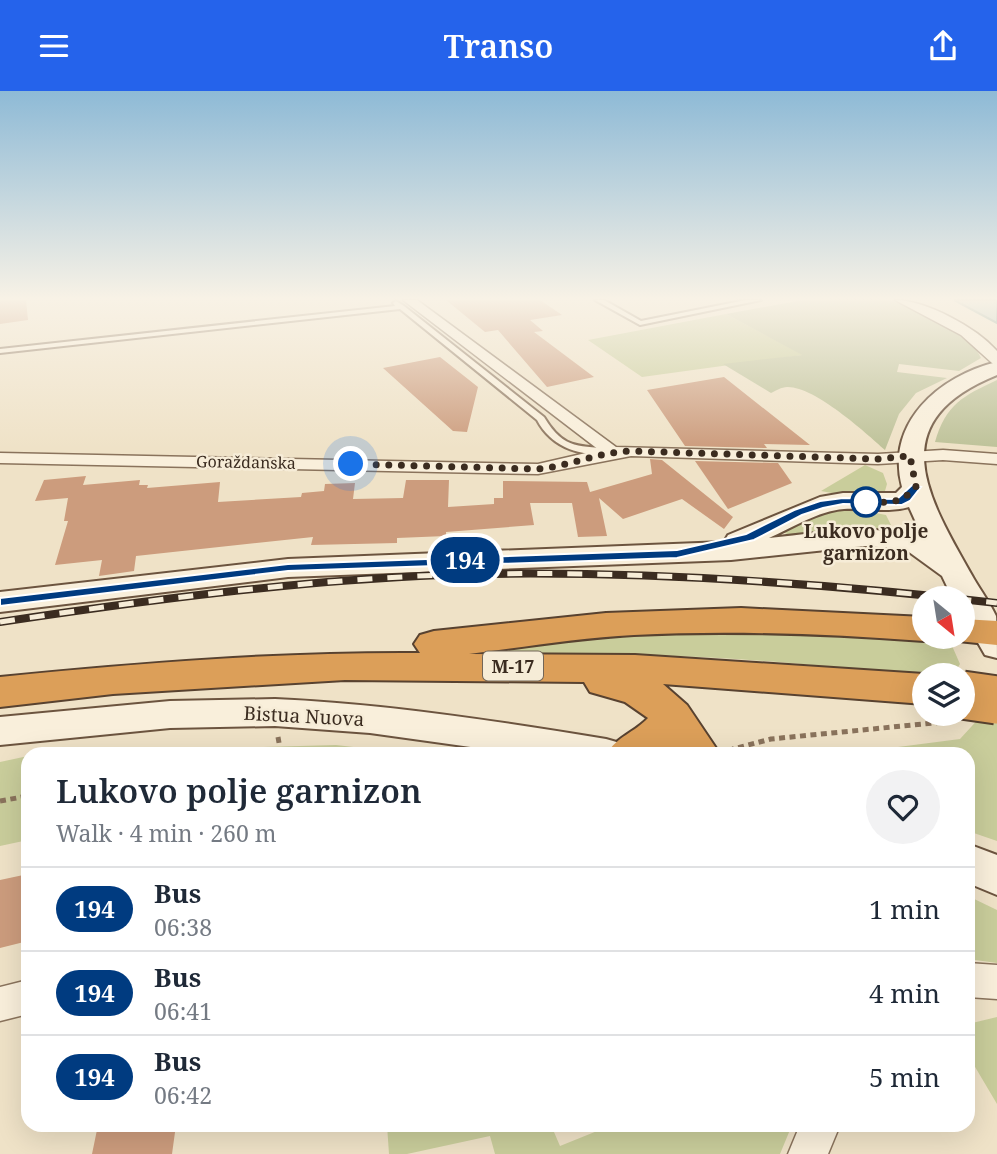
<!DOCTYPE html>
<meta charset="utf-8">
<style>
body{margin:0;font-family:"Noto Serif",serif;background:#f2f2f3;color:#1f2937;height:100vh;display:flex;flex-direction:column;font-size:26px;white-space:nowrap}
*{box-sizing:border-box;margin:0}
p{font-size:23px;color:#747a83}
.icon{flex:none;width:38px;height:38px;fill:none;stroke:currentColor;stroke-width:2;stroke-linecap:round;stroke-linejoin:round}
.map{position:relative;flex:1;overflow:hidden}
.sheet{position:absolute;left:21px;top:656px;width:954px;height:385px;display:flex;flex-direction:column;background:#fff;border-radius:21px;box-shadow:0 7px 28px #0002}
.sheet>*{flex:none}
.badge{padding:0 14px;border-radius:23px;font-size:24px;line-height:46px}
.needle{width:46px;rotate:150deg}
.controls{position:absolute;left:912px;top:495px;display:grid;gap:14px}
.controls a{display:grid;place-items:center;width:63px;height:63px;border-radius:50%;background:#fff;box-shadow:0 7px 28px #0002;font-size:35px}
.you{position:absolute;width:35px;height:35px;margin:-18px;border:5px solid #fff;border-radius:50%;background:#1a73e8;box-shadow:0 0 0 10px #1a73e833}
.map>.badge{position:absolute;translate:-50% -50%;box-shadow:0 0 0 4px #fff}
.round{display:grid;place-items:center;flex:none;width:74px;height:74px;border-radius:37px;background:#f2f2f3}
.overview{display:flex;align-items:center;justify-content:space-between;height:119px;padding:0 35px}
h1{font-size:33px;font-weight:600;line-height:52px}
ul{padding:0;list-style:none}
li{display:flex;align-items:center;gap:21px;height:84px;padding:0 35px;border-top:2px solid #e0e1e3}
li div{flex:1}
li b{display:block;font-size:26px}
li em{font-style:normal}
li .badge{min-width:77px;font-weight:700;text-align:center}
header{display:flex;justify-content:space-between;align-items:center;height:91px;padding:0 35px;background:#2563eb;color:#fff;font-size:32px;font-weight:600}
.map>svg:first-child{display:block}
</style>
<header><svg class="icon" aria-label="menu" viewBox="0 0 24 24"><path d="M4 6h16M4 12h16M4 18h16"/></svg>Transo<svg class="icon" aria-label="share" viewBox="0 0 24 24"><path d="M12 15V3M7 8l5-5 5 5M5 13v7h14v-7"/></svg></header>
<div class="map">
<svg width="997" height="1063" viewBox="0 0 997 1063">
<rect width="100%" height="100%" fill="#efe2c7"/>
<path fill="#c9cd9b" d="M726 223 803 264 642 286 588 249Z
M865 374 883 382 887 393 885 400 879 402 837 403 821 400Z
M855 418 886 424 891 434 890 437 830 439 789 444 781 440 818 423Z
M786 535 949 548 960 573 953 584C894 585 837 575 778 571 665 562 551 562 437 562L556 547Z
M982 624 997 626V750L968 740V663H793L898 656 960 648Z
M336 654 414 663H36L42 662Z
M28 665V749L0 755V671Z
M968 805 997 819V872L968 868Z
M997 926V1013L968 964V933Z
M387 1034H551L560 1055 612 1034H792L780 1063H495L490 1045 407 1063H389Z"/>
<path fill="#bec299" d="M803 209C825 209 872 205 891 210 912 215 974 246 981 267L959 280 899 273 897 281 947 287 916 302 899 323 885 359C865 341 814 295 787 296 782 296 775 300 771 302L723 273 802 264 726 223Z
M997 289V356L935 351C946 313 963 305 997 289Z"/>
<path fill="#a8c2ba" stroke="#6e9187" stroke-width="2" d="M954 209H997V232Z"/>
<path fill="#cc9c7d" d="M0 209H26L28 229 0 233Z
M446 209H540L562 224 530 229 543 240 534 241 594 286 547 296 498 239 485 241Z
M440 266 478 296 467 341 453 340 383 277Z
M724 286 810 354 764 353 767 357 685 355 647 299Z
M650 368 662 369 733 426 724 438 682 408 623 428 599 407 607 445 578 446 572 412H530L534 434 446 441V445L397 447V452L311 454 313 446 136 465 134 480 99 485 102 469 55 474 68 430H64L68 407 35 410 44 389 86 385 83 394 140 389 139 394H148L147 397 220 391 218 411 301 406 302 402 324 400 325 393 355 392 353 408 403 407 406 389H449L448 416 494 413V407H503V390L587 391 590 401 652 383Z
M695 370 778 372 792 392 728 418Z
M28 783V850L0 857V789Z
M98 1034H176L172 1063H92Z"/>
<g fill="none" stroke-linecap="round" stroke-linejoin="round">
<defs>
<path id="lane" d="M595 209H604L641 230 746 209H761L640 234Z
M396 210 404 215 544 326C565 361 580 353 615 359V363C584 366 553 359 537 329L400 218 0 262V258L395 215 393 212Z"/>
<path id="street" d="M403 209H417L616 356 878 363 943 359 997 363V373L943 369 878 373 631 365 538 383 0 372V362L538 373 599 359Z
M895 209C926 209 977 237 997 260V273L992 272 961 244Z
M968 872 997 874V908L968 906Z
M28 889V923L0 930V896Z
M800 1034H840L828 1063H788Z"/>
<path id="secondary" d="M997 271V284C880 331 928 407 974 488 981 500 990 512 996 525 997 536 997 555 997 567L985 564 962 524V508H953L942 485 909 461 893 457 864 455 731 469 288 486 0 521V501L288 468 724 451 728 444 820 406 843 402H896L902 396C885 332 939 285 997 271ZM909 416 923 447C872 431 821 442 769 447 792 437 818 420 844 418 866 417 888 422 909 416Z
M275 608C386 613 496 630 606 648L620 652 626 663H521L370 642 275 635 170 637 0 654V626L170 610Z
M968 753 997 764V804L968 792Z"/>
<path id="highway" d="M741 517 924 526V546H938L924 550C827 543 731 539 634 544 579 547 524 556 469 563L635 564 924 583 928 584H924V613L663 593 687 614 720 663H673L670 660 666 663H607C616 646 635 641 648 627L625 611 590 601 584 591 345 589 113 603 0 616V586C139 572 280 561 420 562L414 553 420 544 434 540 606 522Z
M962 528 997 530V554L948 549 946 546H962Z"/>
</defs>
<use href="#lane" stroke="#8a735c" stroke-width="4"/>
<use href="#street" stroke="#8a735c" stroke-width="3"/>
<use href="#secondary" stroke="#6c543f" stroke-width="4"/>
<use href="#highway" stroke="#584230" stroke-width="4"/>
<path stroke="#8a735c" stroke-width="5" stroke-dasharray="6 4.5" stroke-linecap="butt" d="M278 646 281 663
M732 663 733 658 771 648 943 631
M0 710 28 705"/>
<use href="#lane" fill="#f9efdb" fill-rule="evenodd"/>
<use href="#street" fill="#f9efdb" fill-rule="evenodd"/>
<use href="#secondary" fill="#f9efdb" fill-rule="evenodd"/>
<use href="#highway" fill="#dc9f59" fill-rule="evenodd"/>
<defs>
<path id="rail" d="M0 531C147 509 294 490 442 484 628 478 813 491 997 512"/>
</defs>
<use href="#rail" stroke="#3b2c20" stroke-width="8"/>
<use href="#rail" stroke="#f6ecd7" stroke-width="5" stroke-dasharray="15" stroke-linecap="butt"/>
<defs>
<path id="highway-bridge" d="M962 604 997 609"/>
</defs>
<use href="#highway-bridge" stroke="#584230" stroke-width="51" stroke-linecap="butt"/>
<use href="#highway-bridge" stroke="#dc9f59" stroke-width="47"/>
</g>
<linearGradient id="sky" x2="0" y2="1"><stop stop-color="#8ebad6"/><stop offset="0.58" stop-color="#f8f2e6"/><stop offset="1" stop-color="#f8f2e6" stop-opacity="0"/></linearGradient>
<rect width="997" height="358" fill="url(#sky)"/>
<path fill="#003b80" stroke="#fff" stroke-width="2" d="M912 394 921 396 910 410 902 414 843 413 823 417 802 424 754 449 677 467 288 480 0 515V507L288 473 677 459 746 443 794 419 820 410 843 407 897 408Z"/>
<g fill="none" stroke-linecap="round" stroke-linejoin="round">
<path stroke="#3b2c20" stroke-width="7" stroke-dasharray="0 12.6" d="M351 373 538 378C570 375 598 361 631 360L877 368 910 365 916 396C900 414 888 411 866 411"/>
</g>
<circle fill="#fff" stroke="#003b80" stroke-width="3.5" cx="866" cy="411" r="14"/>
<g text-anchor="middle" dominant-baseline="central" stroke-width="5" stroke-linejoin="round" paint-order="stroke">
<g font-size="16" fill="#3b2c20" stroke="#f6ecd7">
<text transform="translate(246 371) rotate(1)">Goraždanska</text>
</g>
<rect fill="#f6ecd7" stroke="#736657" stroke-width="2" x="483" y="560.5" width="60" height="29" rx="5"/>
<g font-size="18" font-weight="bold" fill="#3b2c20">
<text x="513" y="575">M-17</text>
</g>
<g font-size="19" font-weight="bold" fill="#3b2c20" stroke="#f6ecd7">
<text x="866" y="440">Lukovo polje<tspan x="866" dy="22">garnizon</tspan></text>
</g>
<g font-size="19" fill="#3b2c20" stroke="#f6ecd7">
<text transform="translate(304 625) rotate(3)">Bistua Nuova</text>
</g>
</g>
</svg>
<div class="controls">
<a><svg class="needle" viewBox="-14 -14 28 28"><path d="M0-13l5 13h-10z" fill="#e53935"/><path d="M0 13l5-13h-10z" fill="#747a83"/></svg></a>
<a><svg class="icon" aria-label="layers" viewBox="0 0 24 24"><path d="M12 4l9 5-9 5-9-5zM3 14l9 5 9-5"/></svg></a>
</div>
<div class="you" style="left:351px;top:373px"></div>
<b class="badge" style="left:465px;top:469px;background:#003b80;color:#fff">194</b>
<section class="sheet">
<div class="overview"><div><h1>Lukovo polje garnizon</h1><p>Walk · 4 min · 260 m</p></div><a class="round"><svg class="icon" aria-label="heart" viewBox="0 0 24 24"><path d="M12 20l-8-8c-3-5 5-10 8-4 3-6 11-1 8 4z"/></svg></a></div>
<ul>
<li><span class="badge" style="background:#003b80;color:#fff">194</span><div><b>Bus</b><p>06:38</p></div><em>1 min</em></li>
<li><span class="badge" style="background:#003b80;color:#fff">194</span><div><b>Bus</b><p>06:41</p></div><em>4 min</em></li>
<li><span class="badge" style="background:#003b80;color:#fff">194</span><div><b>Bus</b><p>06:42</p></div><em>5 min</em></li>
</ul>
</section>
</div>
